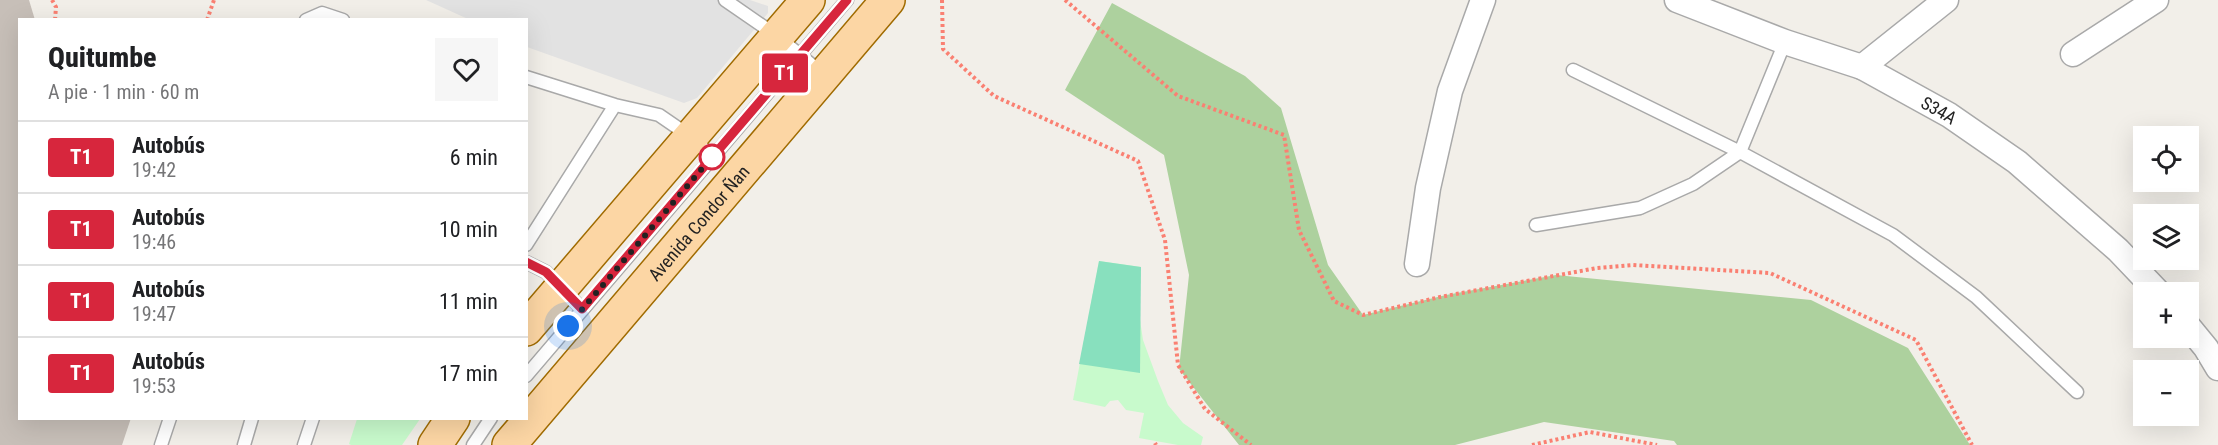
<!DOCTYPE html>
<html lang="es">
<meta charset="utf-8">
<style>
body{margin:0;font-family:"Roboto Condensed",sans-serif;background:#f6f6f6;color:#202124;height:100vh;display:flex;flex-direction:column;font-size:22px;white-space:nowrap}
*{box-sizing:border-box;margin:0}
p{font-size:20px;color:#757577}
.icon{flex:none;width:33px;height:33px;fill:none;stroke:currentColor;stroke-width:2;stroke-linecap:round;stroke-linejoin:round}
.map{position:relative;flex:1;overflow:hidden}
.side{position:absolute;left:18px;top:18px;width:510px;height:402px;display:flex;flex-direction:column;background:#fff;border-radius:0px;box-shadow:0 6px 24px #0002}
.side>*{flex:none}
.badge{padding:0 12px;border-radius:4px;font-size:21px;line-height:39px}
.controls{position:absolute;left:2133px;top:126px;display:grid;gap:12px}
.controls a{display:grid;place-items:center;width:66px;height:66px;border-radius:0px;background:#fff;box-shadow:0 6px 24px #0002;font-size:30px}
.you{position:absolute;width:30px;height:30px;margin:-15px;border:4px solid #fff;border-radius:50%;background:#1a73e8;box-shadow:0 0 0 9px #1a73e833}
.map>.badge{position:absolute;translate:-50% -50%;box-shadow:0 0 0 3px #fff}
.round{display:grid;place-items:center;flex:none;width:63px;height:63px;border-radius:0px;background:#f6f6f6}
.head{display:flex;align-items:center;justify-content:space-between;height:102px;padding:0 30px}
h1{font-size:28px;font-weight:800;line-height:45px}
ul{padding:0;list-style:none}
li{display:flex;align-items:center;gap:18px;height:72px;padding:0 30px;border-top:2px solid #e0e0e0}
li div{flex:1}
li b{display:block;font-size:22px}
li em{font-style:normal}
li .badge{min-width:66px;font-weight:700;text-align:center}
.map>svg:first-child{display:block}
</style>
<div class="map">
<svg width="2218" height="445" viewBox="0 0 2218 445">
<rect width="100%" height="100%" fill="#f2efe9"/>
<path fill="#add19e" d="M1112 3 1245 76 1281 108 1328 265 1363 315 1446 295 1556 275 1811 300 1908 348 1970 445H1677L1674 441 1544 422 1455 445H1239L1179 369 1189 275 1164 155 1065 90Z"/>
<path fill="#c8facc" d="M1099 261 1141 267 1139 313 1143 340 1158 381 1168 405 1183 423 1203 437 1201 445H1178L1139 438 1144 413 1126 410 1118 400 1110 401 1105 407 1073 400Z
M357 419V418L420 419 402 445H351L349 444Z"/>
<path fill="#88e0be" d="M1099 261 1141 267 1140 373 1079 364Z"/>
<path fill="#e2e2e2" d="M426 0H750L768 6V13L697 98 684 103 527 47 526 20 468 19Z"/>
<path fill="#c7bfb8" d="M0 0H29L35 20H20V418H131L122 445H0Z"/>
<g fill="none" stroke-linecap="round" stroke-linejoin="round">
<defs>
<path id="lane" d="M725 0 777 36 824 75
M306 20 322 13 343 20
M1573 70 1740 152 1893 235 1976 297 2077 392
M526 77 615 105 659 115 691 137 713 157
M1536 225 1640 208 1693 184 1740 152 1785 42
M526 245 615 105
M526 262 546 272 582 309
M526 376 847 0
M161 445 170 418
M244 445 252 418
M304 445 313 418
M473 445 491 418"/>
<g id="street">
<path id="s1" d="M1677 0 1785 42 1862 67 1949 115 2017 162 2118 250 2158 292"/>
<path d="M2073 54 2156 0"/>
<path d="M1862 67 1946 0"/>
<path d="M1417 264 1428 188 1450 91 1483 0"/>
<path d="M2188 326 2206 348 2218 368"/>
</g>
<g id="primary">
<path d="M526 329 808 0"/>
<path d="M435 445 453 418"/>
<path id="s2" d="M509 445 888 0"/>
</g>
</defs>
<use href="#lane" stroke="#a9a9a9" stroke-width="15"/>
<use href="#street" stroke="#a9a9a9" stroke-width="27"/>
<use href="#primary" stroke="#a06b00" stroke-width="36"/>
<path stroke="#fa8072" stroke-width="4" stroke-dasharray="3 3" stroke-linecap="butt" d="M52 0 56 7 55 20
M942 0 943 49 994 96 1138 161 1165 240 1178 365 1205 409 1251 445
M1065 0 1178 96 1284 135 1299 230 1334 301 1363 315 1440 297 1597 268 1633 265 1770 273 1916 340 1972 445
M207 20 214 0
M1155 443 1156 445
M1532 445 1590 432 1657 445"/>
<use href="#lane" stroke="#fff" stroke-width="12"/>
<use href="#street" stroke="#fff" stroke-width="24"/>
<use href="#primary" stroke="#fcd6a4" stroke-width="33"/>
</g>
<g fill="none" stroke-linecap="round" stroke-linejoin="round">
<defs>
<path id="line" d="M526 262 546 272 582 309 847 0"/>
</defs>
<use href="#line" stroke="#fff" stroke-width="14"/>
<use href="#line" stroke="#d7263d" stroke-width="9"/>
<path stroke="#222" stroke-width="6" stroke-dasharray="0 10.8" d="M568 326 712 157"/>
</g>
<circle fill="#fff" stroke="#d7263d" stroke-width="3" cx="712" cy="157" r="12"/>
<g text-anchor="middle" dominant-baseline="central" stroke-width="6" stroke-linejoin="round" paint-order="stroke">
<g font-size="18" fill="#222" stroke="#fff">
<text stroke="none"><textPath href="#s1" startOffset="285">S34A</textPath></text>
<text stroke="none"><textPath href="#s2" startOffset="292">Avenida Condor Ñan</textPath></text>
</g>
</g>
</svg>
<div class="controls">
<a><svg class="icon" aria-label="locate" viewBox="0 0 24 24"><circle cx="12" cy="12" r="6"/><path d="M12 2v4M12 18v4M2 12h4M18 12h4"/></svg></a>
<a><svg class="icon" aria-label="layers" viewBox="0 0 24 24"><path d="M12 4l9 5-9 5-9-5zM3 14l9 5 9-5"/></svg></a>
<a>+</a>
<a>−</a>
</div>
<div class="you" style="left:568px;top:326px"></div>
<b class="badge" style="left:785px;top:73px;background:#d7263d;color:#fff">T1</b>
<section class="side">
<div class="head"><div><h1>Quitumbe</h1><p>A pie · 1 min · 60 m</p></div><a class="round"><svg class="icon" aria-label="heart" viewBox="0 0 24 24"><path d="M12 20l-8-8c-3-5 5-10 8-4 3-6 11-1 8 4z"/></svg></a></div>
<ul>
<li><span class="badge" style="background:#d7263d;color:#fff">T1</span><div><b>Autobús</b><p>19:42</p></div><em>6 min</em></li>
<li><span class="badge" style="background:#d7263d;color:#fff">T1</span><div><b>Autobús</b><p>19:46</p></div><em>10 min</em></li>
<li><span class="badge" style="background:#d7263d;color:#fff">T1</span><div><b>Autobús</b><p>19:47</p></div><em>11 min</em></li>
<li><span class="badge" style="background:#d7263d;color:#fff">T1</span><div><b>Autobús</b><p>19:53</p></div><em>17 min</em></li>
</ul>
</section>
</div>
